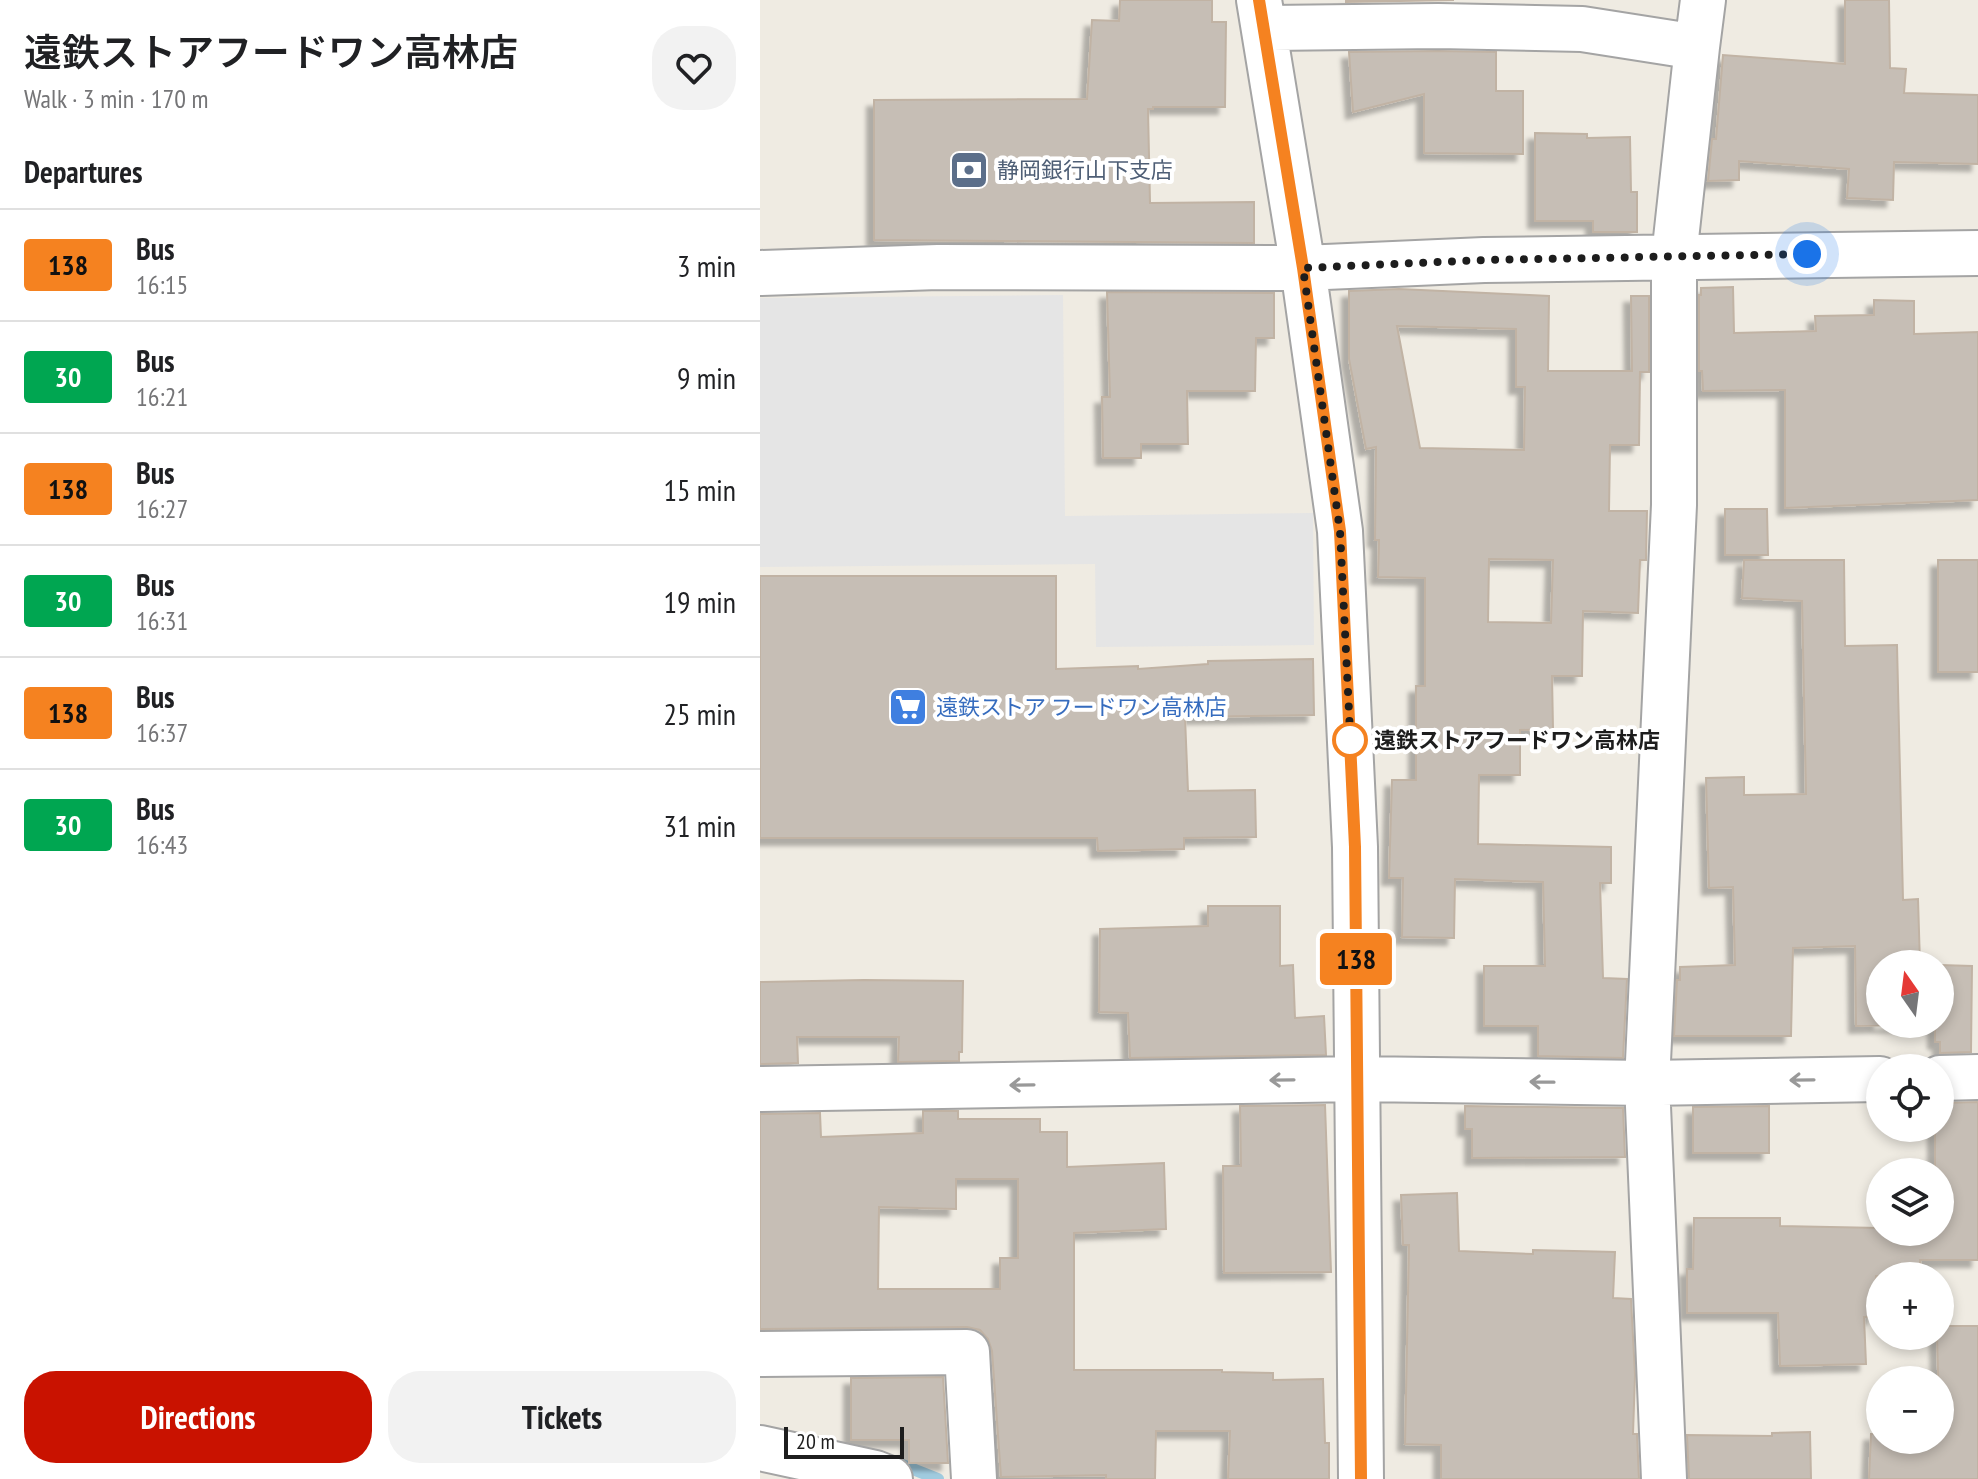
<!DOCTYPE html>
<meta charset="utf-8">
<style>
body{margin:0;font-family:"PT Sans Narrow","Noto Sans JP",sans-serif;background:#f2f2f2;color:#202124;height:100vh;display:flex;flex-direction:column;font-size:30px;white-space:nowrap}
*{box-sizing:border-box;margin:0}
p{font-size:26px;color:#757577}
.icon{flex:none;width:44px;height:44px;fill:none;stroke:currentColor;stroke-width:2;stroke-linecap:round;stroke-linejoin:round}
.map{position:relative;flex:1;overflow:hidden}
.details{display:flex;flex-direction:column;background:#fff;width:760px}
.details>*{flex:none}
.badge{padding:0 16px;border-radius:6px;font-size:28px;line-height:52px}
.needle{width:52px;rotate:346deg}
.controls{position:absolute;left:1106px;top:950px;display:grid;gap:16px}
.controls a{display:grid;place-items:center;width:88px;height:88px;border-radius:50%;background:#fff;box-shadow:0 4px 12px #0003;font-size:40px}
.scale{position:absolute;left:24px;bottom:20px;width:120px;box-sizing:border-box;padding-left:8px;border:4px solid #1d1d1d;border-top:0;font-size:22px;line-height:28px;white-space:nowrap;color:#1d1d1d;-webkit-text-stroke:6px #fff;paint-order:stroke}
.you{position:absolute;width:40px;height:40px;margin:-20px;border:6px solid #fff;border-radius:50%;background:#1a73e8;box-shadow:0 0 0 12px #1a73e833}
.map>.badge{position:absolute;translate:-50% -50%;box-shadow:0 0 0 4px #fff}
h2{padding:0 24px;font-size:30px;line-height:72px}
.round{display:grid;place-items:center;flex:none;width:84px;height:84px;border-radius:32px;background:#f2f2f2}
.summary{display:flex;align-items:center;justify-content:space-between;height:136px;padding:0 24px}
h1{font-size:38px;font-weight:600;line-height:60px}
.cta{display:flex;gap:16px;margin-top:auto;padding:16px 24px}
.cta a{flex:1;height:92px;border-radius:32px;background:#c91200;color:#fff;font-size:32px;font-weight:600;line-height:92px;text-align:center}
.cta a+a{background:#f2f2f2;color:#202124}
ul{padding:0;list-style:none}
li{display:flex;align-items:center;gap:24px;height:112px;padding:0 24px;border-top:2px solid #e0e0e0}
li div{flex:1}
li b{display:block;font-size:30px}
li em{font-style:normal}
li .badge{min-width:88px;font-weight:700;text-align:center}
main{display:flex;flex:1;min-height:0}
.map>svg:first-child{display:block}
</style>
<main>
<section class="details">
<div class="summary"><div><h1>遠鉄ストアフードワン高林店</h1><p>Walk · 3 min · 170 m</p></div><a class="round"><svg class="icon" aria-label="heart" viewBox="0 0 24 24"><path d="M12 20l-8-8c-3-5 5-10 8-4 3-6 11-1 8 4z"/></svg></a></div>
<h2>Departures</h2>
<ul>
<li><span class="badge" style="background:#f58220;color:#111">138</span><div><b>Bus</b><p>16:15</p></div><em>3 min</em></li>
<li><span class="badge" style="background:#00a651;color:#fff">30</span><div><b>Bus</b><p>16:21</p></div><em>9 min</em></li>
<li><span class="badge" style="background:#f58220;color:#111">138</span><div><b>Bus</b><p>16:27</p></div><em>15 min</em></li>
<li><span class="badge" style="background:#00a651;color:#fff">30</span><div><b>Bus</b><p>16:31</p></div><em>19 min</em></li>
<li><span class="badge" style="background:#f58220;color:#111">138</span><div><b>Bus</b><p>16:37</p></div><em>25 min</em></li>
<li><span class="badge" style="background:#00a651;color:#fff">30</span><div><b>Bus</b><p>16:43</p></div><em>31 min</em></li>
</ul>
<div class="cta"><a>Directions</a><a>Tickets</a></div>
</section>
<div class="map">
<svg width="1218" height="1479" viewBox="0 0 1218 1479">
<defs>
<filter id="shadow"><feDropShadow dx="-7" dy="7" stdDeviation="2" flood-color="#0004"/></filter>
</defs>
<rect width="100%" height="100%" fill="#efebe2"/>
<path fill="#e5e5e5" d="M303 295 305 516 553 513 554 645 336 647 335 564 0 567V298Z"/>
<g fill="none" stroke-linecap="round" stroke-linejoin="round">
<path stroke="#a0cbdf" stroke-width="12" d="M135 1462 178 1479"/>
</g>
<path fill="#c6beb5" stroke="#c1b3a4" stroke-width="2" fill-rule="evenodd" filter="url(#shadow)" d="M360 0H452V22H466L465 107H393V109H388L390 203 494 202V243L114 240V100L327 99 332 20 359 21Z
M586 0H694L586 2Z
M1085 0H1129L1130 68 1146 69 1144 93 1218 95V164L1134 162 1133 200 1087 198 1089 169 979 161V180L948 181 952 139H956L963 55 1085 64Z
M678 51 736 52V91H763V154L664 153V94L593 112 589 52Z
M775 133 827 134V138L870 137 871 192H877V232H833V221H775Z
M973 287 974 333 1056 331 1055 316 1114 315V300L1154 301V334L1218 332V500L1025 508V390L943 391 942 371H939V295H941V288Z
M639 289 789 296 788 371H872L871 296H889V372H880L879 445H850L849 511H887L886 560H880L878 613 823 611 822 676H792L793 729 760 730V775H719L718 844 851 847V883H840L843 978 867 979 863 1058 778 1056V1026H724V966H785L783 882 695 879 694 938 642 937 643 878H629L632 780H656V686H665V578L618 577 619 540H615L616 447 606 449 589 359V291ZM637 326 756 329V387H765L764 450 660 448ZM729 559 793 560 791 623 728 622Z
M347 292 514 293V338H496L495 391H427L428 444H381V458H343L342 397H350Z
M965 509H1007L1008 555H965Z
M984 560H1084L1085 646 1137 645 1143 900 1158 899 1160 964H1120V1024H1180V965L1212 966 1211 1052 1180 1053V1042H1175V1024L1096 1026 1095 946 1033 948 1031 1036H914L917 980H920V967L975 965 973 887 949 888 946 778 984 777V795L1046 794 1042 601 982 598Z
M1178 560H1218V672H1178Z
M0 576H296V669L378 666V669L448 664V661L553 659 554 715 425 717 428 791 495 790 496 837 424 838V849L338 851 337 838H0Z
M448 906H520V966L533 965 535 1018 564 1016 566 1055 370 1058 368 1013 339 1012 340 929 448 926Z
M104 980 203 981 202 1052H199V1061L138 1062 139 1037H37L38 1063 0 1064V982Z
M1218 1102V1260H1160L1161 1276H1116L1114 1317H1104L1106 1364 1020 1366 1018 1313H927V1269H933L934 1218H1020V1226L1120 1228V1232H1180V1172H1175V1128H1180V1103Z
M565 1105 571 1272 464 1273 463 1166H481L480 1106Z
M705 1106 863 1108 865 1157 712 1158V1129H705Z
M1009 1106V1153H933V1107Z
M163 1111H198V1119H280V1132H307V1167L404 1163 406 1229 314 1233V1370H462V1372L513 1373V1380L563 1379 565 1443H569V1479H468L470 1431H396L395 1479H346V1475L241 1477 232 1351 228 1339 220 1330 207 1327 0 1329V1114L60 1113 61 1137 163 1133ZM196 1179H258V1258H240V1289H118L119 1207 196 1209Z
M697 1193 699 1251 773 1254V1250L855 1252 853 1298 871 1299 875 1375 873 1434H877L879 1479H681V1445L645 1444 649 1245H643L641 1195Z
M1180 1326H1218V1479H1109L1111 1434H1120V1440H1180L1177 1336H1180Z
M183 1377 188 1463H149V1440H91V1378Z
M1050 1432 1051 1479H929L927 1435 1012 1436V1433Z"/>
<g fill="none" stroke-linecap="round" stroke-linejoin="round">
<defs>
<path id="minor" d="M499 0 543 268 580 531 595 847 601 1479
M504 28 678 26 822 29 937 47 943 0
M0 273 178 267 543 268 724 260 1218 253
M1180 1078 1218 1077
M0 1089 597 1079 887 1083 1120 1079
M0 1354 207 1352 214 1479
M0 1448 115 1473 130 1479
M904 1479 887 1083 914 505V257L937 47"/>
</defs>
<use href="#minor" stroke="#a4a4a4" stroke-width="48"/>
<use href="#minor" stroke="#fff" stroke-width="44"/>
</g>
<defs><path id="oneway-shaft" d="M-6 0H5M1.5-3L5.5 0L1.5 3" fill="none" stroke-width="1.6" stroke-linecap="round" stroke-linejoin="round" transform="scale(2)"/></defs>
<g stroke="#999">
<use href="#oneway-shaft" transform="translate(522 1080) rotate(179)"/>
<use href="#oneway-shaft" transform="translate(1042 1080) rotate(179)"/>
<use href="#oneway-shaft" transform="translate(782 1082) rotate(-179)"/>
<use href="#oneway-shaft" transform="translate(262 1085) rotate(179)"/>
</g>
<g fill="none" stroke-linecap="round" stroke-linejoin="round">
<defs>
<path id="line" d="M499 0 543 268 580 531 595 847 601 1479"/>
</defs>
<use href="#line" stroke="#fff" stroke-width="18"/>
<use href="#line" stroke="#f58220" stroke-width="12"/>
<path stroke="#1d1d1d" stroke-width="8" stroke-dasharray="0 14.4" d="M590 740 591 752 580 531 543 268 724 260 1047 254"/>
</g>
<defs>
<symbol id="bank-square" viewBox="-11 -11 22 22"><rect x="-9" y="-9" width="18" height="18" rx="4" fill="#5c6f8a" stroke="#fff"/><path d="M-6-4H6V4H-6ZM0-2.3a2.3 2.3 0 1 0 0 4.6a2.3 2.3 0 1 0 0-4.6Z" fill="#fff"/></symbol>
<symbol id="supermarket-square" viewBox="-11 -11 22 22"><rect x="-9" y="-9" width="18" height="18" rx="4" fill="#3f7fe0" stroke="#fff"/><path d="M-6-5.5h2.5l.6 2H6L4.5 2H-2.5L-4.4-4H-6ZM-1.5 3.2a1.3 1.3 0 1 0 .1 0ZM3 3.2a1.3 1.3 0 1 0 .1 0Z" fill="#fff"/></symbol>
</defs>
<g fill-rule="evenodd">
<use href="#bank-square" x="187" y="148" width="44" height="44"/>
<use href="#supermarket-square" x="126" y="685" width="44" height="44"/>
</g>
<circle fill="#fff" stroke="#f58220" stroke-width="4" cx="590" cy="740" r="16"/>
<g text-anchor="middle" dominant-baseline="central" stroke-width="8" stroke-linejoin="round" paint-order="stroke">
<g font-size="22" fill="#4e5e75" stroke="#fff" text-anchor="start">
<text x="237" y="170">静岡銀行山下支店</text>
</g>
<g font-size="22" fill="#366cbe" stroke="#fff" text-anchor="start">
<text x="176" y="707">遠鉄ストア フードワン高林店</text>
</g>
<g font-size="22" font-weight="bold" fill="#1d1d1d" stroke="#fff" text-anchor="start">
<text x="614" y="740">遠鉄ストアフードワン高林店</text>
</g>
</g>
</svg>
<div class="controls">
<a><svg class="needle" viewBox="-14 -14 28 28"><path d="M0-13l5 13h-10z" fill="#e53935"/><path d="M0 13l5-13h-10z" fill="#757577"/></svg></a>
<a><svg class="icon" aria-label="locate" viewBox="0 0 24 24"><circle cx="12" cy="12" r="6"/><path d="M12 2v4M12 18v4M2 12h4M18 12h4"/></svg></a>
<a><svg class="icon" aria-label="layers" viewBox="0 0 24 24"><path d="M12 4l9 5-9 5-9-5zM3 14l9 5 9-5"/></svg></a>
<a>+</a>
<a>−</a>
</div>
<div class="scale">20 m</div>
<div class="you" style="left:1047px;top:254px"></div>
<b class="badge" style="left:596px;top:959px;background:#f58220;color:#111">138</b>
</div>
</main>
